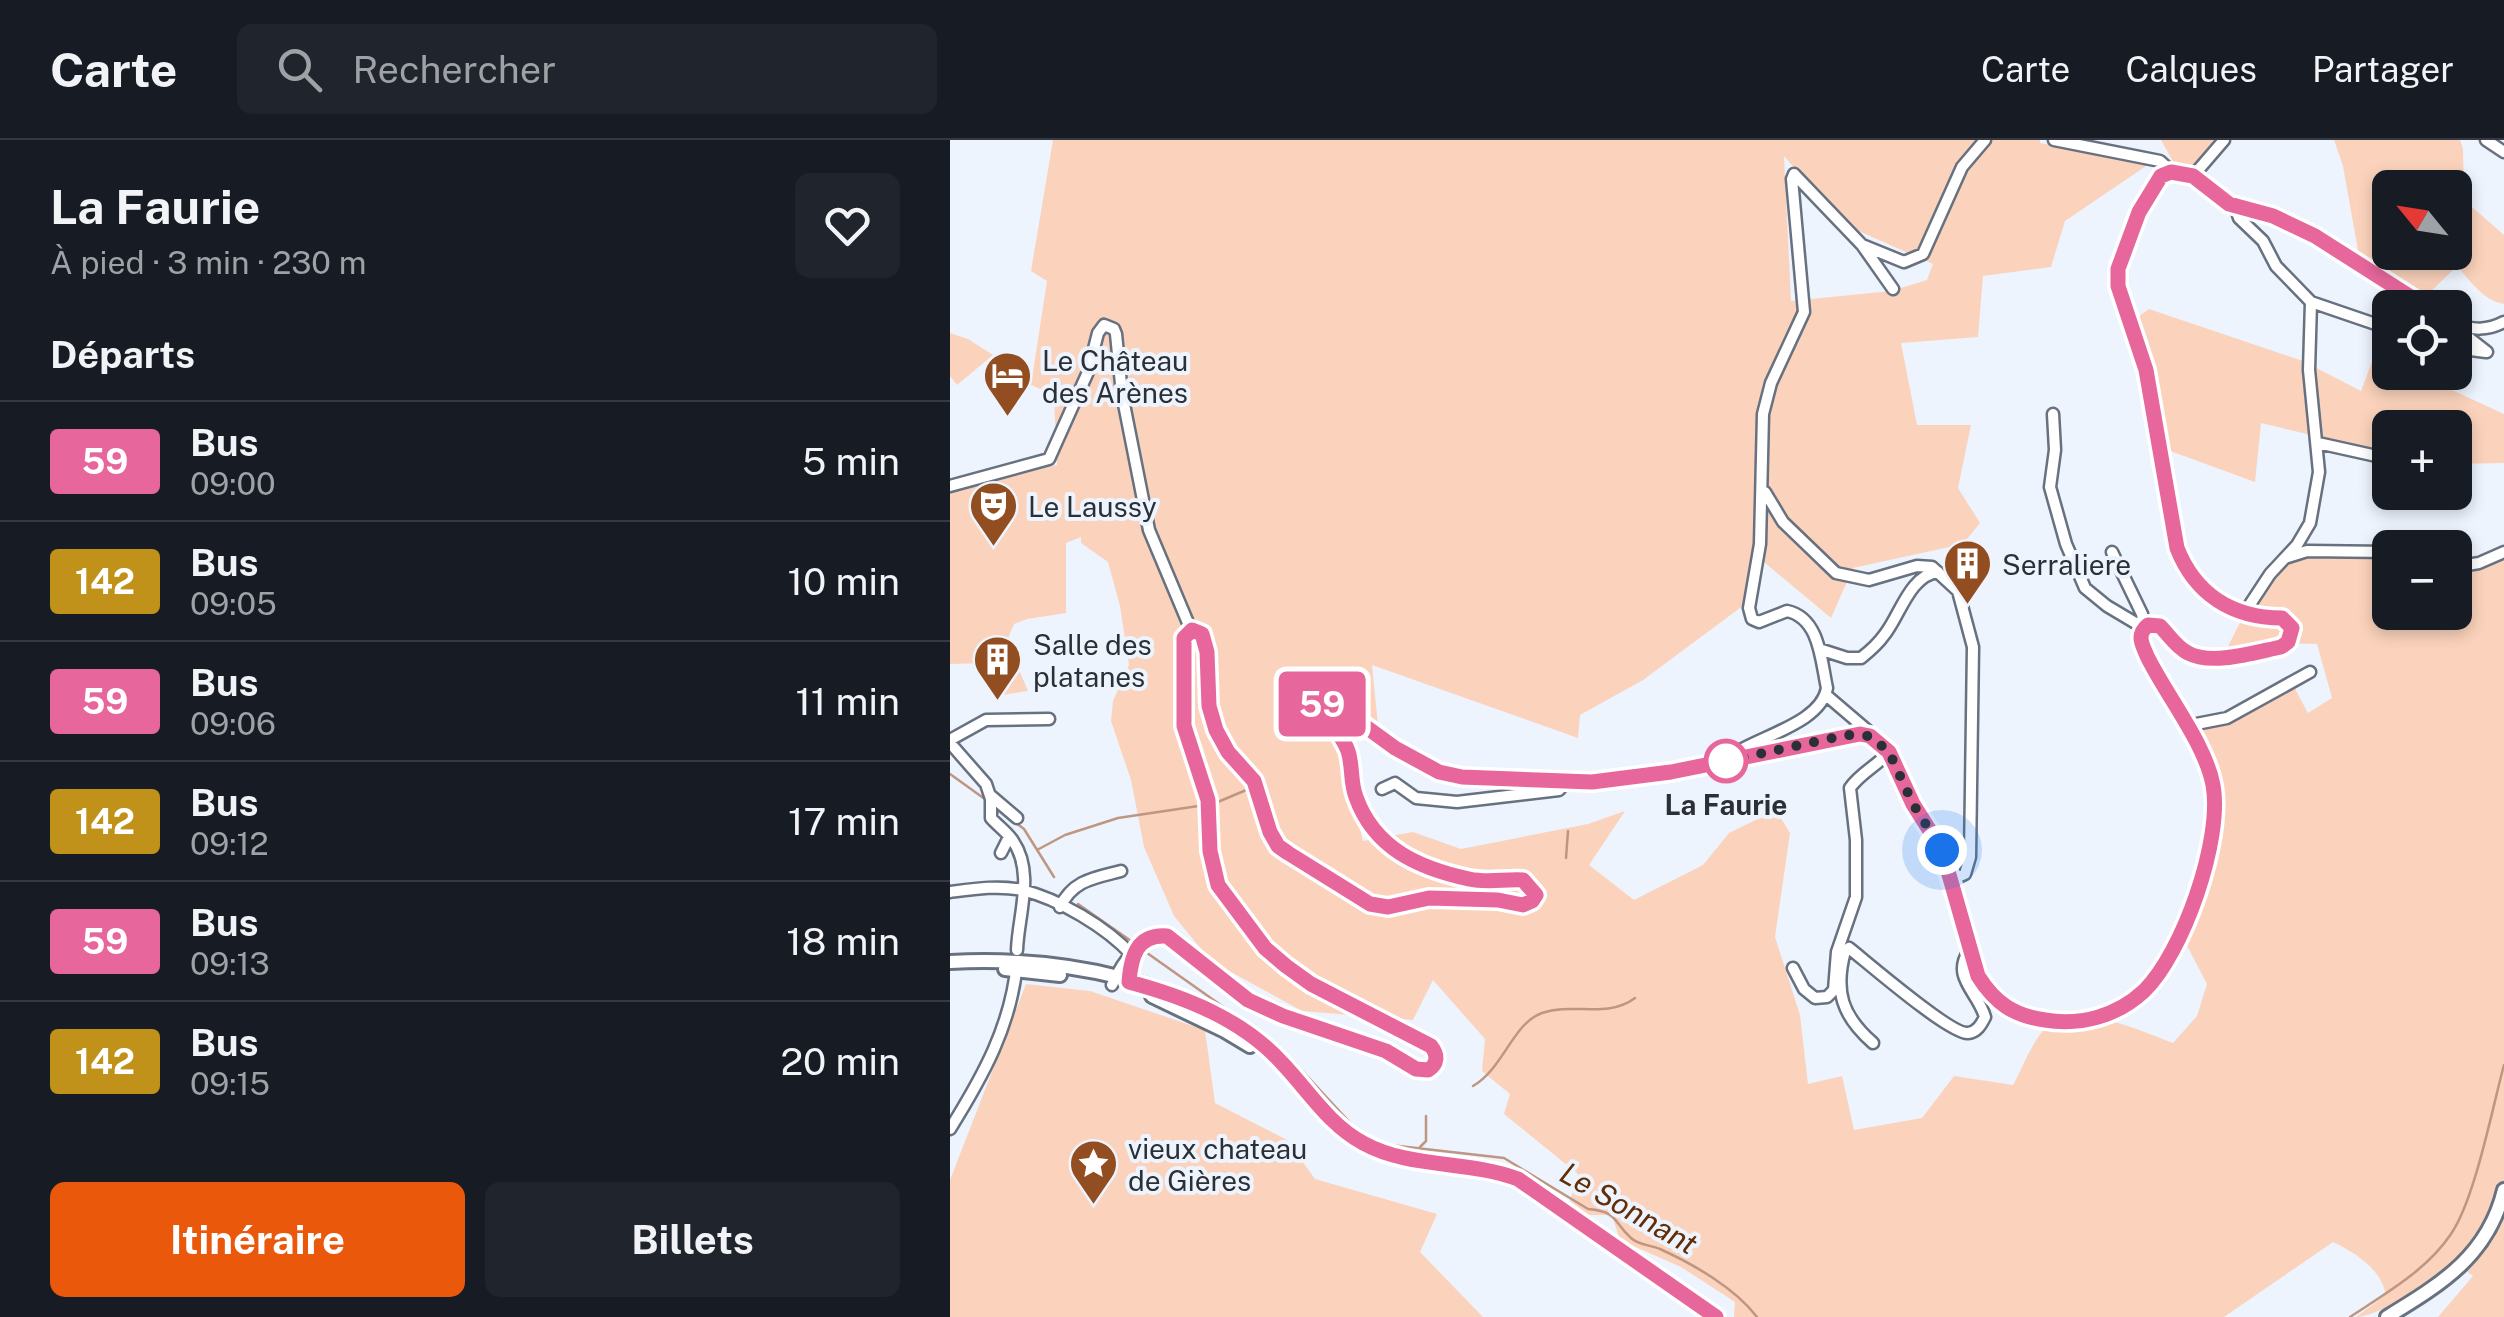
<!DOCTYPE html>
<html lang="fr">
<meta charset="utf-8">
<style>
body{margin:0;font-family:"Public Sans",sans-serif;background:#20242c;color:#f1f3f6;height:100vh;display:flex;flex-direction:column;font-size:38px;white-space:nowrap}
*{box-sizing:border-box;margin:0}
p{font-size:32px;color:#9ea1a6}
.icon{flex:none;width:55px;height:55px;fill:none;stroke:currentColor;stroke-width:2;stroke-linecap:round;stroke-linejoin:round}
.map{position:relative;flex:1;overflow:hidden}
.details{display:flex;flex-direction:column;background:#171b24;width:950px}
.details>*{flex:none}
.badge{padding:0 20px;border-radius:8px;font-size:35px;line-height:65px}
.needle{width:65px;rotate:300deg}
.fabs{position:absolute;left:1422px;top:30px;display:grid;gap:20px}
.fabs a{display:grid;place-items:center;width:100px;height:100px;border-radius:15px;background:#171b24;box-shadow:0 5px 15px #0003;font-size:50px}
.you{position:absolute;width:50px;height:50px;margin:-25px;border:8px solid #fff;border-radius:50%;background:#1a73e8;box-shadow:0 0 0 15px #1a73e833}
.map>.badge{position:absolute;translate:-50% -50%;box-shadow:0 0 0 5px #fff}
h2{padding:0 50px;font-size:38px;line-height:90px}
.round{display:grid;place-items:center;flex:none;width:105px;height:105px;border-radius:15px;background:#20242c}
.summary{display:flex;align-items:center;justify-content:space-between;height:170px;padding:0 50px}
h1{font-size:48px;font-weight:700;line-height:75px}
.action{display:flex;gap:20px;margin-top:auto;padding:20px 50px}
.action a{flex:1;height:115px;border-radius:15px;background:#ea580c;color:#fff;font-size:40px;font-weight:700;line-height:115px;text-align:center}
.action a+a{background:#20242c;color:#f1f3f6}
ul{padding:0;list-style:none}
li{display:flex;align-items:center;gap:30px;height:120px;padding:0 50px;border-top:2px solid #363941}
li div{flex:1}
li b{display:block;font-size:38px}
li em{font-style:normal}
li .badge{min-width:110px;font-weight:700;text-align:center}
header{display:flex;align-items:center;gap:60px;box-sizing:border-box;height:140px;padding:0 50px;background:#171b24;border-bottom:2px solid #363941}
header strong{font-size:48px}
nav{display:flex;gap:55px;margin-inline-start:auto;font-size:35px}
.search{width:700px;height:90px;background:#20242c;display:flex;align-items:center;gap:25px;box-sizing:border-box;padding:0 35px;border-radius:15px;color:#9ea1a6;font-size:38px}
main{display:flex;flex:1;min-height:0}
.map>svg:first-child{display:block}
</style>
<header>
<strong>Carte</strong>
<div class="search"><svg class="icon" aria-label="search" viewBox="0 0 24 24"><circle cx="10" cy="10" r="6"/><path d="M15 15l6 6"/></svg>Rechercher</div>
<nav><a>Carte</a><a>Calques</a><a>Partager</a></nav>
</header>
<main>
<section class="details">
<div class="summary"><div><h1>La Faurie</h1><p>À pied · 3 min · 230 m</p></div><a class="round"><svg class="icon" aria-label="heart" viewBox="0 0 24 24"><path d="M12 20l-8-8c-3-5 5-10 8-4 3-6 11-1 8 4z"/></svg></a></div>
<h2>Départs</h2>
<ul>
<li><span class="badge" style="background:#e7679c;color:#fff">59</span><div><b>Bus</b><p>09:00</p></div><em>5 min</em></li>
<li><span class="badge" style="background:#c0921a;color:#fff">142</span><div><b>Bus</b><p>09:05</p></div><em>10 min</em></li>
<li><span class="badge" style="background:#e7679c;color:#fff">59</span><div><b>Bus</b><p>09:06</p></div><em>11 min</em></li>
<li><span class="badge" style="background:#c0921a;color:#fff">142</span><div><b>Bus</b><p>09:12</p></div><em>17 min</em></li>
<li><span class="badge" style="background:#e7679c;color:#fff">59</span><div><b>Bus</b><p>09:13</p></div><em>18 min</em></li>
<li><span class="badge" style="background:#c0921a;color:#fff">142</span><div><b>Bus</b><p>09:15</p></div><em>20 min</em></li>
</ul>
<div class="action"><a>Itinéraire</a><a>Billets</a></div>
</section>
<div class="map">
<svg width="1554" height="1177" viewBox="0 0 1554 1177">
<rect width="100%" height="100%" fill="#edf4fe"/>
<path fill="#fbd3bc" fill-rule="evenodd" d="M103 0H1090V3L1202 22 1115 81 1101 127 1033 136 1028 197 951 203 967 285H1021L1008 348 1030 383 1013 404 903 428 881 478 803 413 794 465 693 540 630 575 628 598 422 525 428 585 386 596 413 701 463 692 511 709 638 684 675 671 639 725 684 760 753 725 779 693 826 670 840 693 825 797 850 875 858 944 892 936 904 990 972 978 1004 936 1063 945C1073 927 1084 896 1100 884 1129 862 1194 892 1223 903L1247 876 1257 844 1233 798C1268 713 1289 674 1242 587L1278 581 1343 545 1358 573 1382 558 1367 504 1328 503 1276 511C1290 482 1319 420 1353 415 1380 410 1413 416 1440 416V472H1505V430L1554 415V1177H1488L1523 1136 1505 1123C1487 1139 1428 1177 1406 1177L1436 1155C1431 1129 1406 1113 1383 1102L1274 1177H784L785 1162 731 1127 679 1104 669 1097 663 1079 656 1075H639L620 1061 628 1034 554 974 560 954 532 931 535 899 483 840 463 880 352 871 261 821 224 776 194 707 181 640 161 581 163 561 179 525 170 466 158 422 131 403V397L116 403V473L77 479 64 484 57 501 78 551 45 556 39 523 0 524V352L107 325 104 255 81 245 97 141 81 131ZM834 16 893 84 983 124 977 140 941 151 841 161Z
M1211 0H1271L1244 31 1225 25Z
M1384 0H1510L1513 9 1514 60 1554 95V164C1533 160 1521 142 1507 126L1474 158 1409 116 1393 26ZM1440 48H1505V112H1440Z
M1199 169 1353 221 1411 251 1424 216 1440 222V232L1465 233 1554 274V323L1505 324V288H1440V314L1311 283 1305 342 1212 308 1189 176Z
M0 193 18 199 43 215 7 245 0 236Z
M76 844 140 851 255 890 265 963 337 1000 365 1039 487 1074 470 1112 533 1177H0V1040Z"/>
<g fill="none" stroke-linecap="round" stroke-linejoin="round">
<path stroke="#be9681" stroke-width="2.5" d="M1191 54 1209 25
M0 634 39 662
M263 664 301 648
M45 667 74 689 104 737
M87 710 115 695 168 678 255 665
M616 718 618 691
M128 764 184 803
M190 808 316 897 345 923 405 988 431 1004 554 1018 638 1069C669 1072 662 1081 681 1098 688 1105 701 1105 710 1109 743 1124 785 1148 807 1177
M523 946C553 929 563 883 592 873 623 862 657 879 685 858
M470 1007 476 1001V976
M1400 1177C1435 1154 1477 1130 1501 1094 1525 1059 1542 969 1554 925"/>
<defs>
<path id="minor" d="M1104 0 1210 21 1221 31
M1536 0 1554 12
M844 34 912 105 943 149
M1243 36 1274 0
M1285 66 1289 78 1313 101 1326 126 1361 162 1440 189
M912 105 954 122 973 114 1012 27 1035 0
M1505 184C1523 190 1537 191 1554 182
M1505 187 1537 212
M1505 208 1536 212
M1103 274 1105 310 1100 347 1116 404 1135 448 1157 466 1194 488
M1368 303 1440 319
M0 346 99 319 138 232 148 193 154 185 164 189 166 194 172 254 199 390 241 490
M815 352 833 382 886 433 919 440 967 426 982 427 1008 451 1023 507 1020 717 1015 734 1001 740
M1162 412 1192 474 1194 487
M1338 417 1357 411 1440 412
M1505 427 1529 423 1554 412
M1293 475 1320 434 1347 405 1360 383 1369 332 1359 230 1361 162
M241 490 252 494 255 501 259 566 266 589 278 612 303 641 328 706 420 764 438 767 479 758 548 760 573 765 582 761 586 755 573 740C555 739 536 742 519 739 468 728 424 708 406 657 400 642 403 626 398 611 391 591 373 579 371 557L377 550H384L411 584 445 608 489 632 513 637 642 642 721 632 910 594 920 596 939 612 963 664 992 710 1028 836C1044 863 1064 876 1095 880 1131 886 1167 876 1194 851 1233 813 1273 699 1263 645 1255 603 1216 555 1197 516 1192 504 1186 495 1198 485L1210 486C1219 495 1226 507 1238 513 1262 526 1306 512 1331 507L1338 502 1342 488 1332 478C1283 478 1245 455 1227 408L1191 206 1170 151 1168 129 1189 72 1211 36 1221 31 1243 36 1273 60 1327 77 1365 96 1478 168
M869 509 897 518H911C920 511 928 504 935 494 950 475 960 435 988 432
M876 555 917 590 920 596
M1236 586 1277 578 1360 532
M0 600 36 580 99 579
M0 603 36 644 41 659V678C48 686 58 693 63 701 85 733 68 776 67 810
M781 620 782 615C810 596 871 583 877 548 871 521 870 478 837 471L809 482 802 479 799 468 810 404 813 274 821 243 854 172 842 39 844 34
M432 649 445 643 466 658 507 662 609 650 614 644
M40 655 67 678
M51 713 59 697
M0 752C23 749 49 745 72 750 109 759 156 787 182 815
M110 767C123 740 144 738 171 731
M843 828 854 849 865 858 877 857 884 850 887 812 906 757V700L900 648C910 633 927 626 939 612
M162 845C172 822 191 794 217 796L299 860 333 876 435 911 466 929 478 930 486 922V915L481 907 361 843 336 826 315 808 268 745 260 711 259 660 235 586 232 505 241 490
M923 903C892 876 884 851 895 811L899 808C918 823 1001 895 1018 893 1027 892 1031 885 1035 877 1028 852 1001 837 1019 811
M0 989C33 936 61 886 67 823"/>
<path id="major" d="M0 822C110 816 237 839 322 913 354 941 374 982 413 1004 461 1029 519 1020 568 1039L766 1177
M55 829 110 835
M202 856 275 891 300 906
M1437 1177C1491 1144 1538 1116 1554 1050"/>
</defs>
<use href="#minor" stroke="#677180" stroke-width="15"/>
<use href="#major" stroke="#677180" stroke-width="18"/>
<use href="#minor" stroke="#fff" stroke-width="10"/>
<use href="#major" stroke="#fff" stroke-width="12"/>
</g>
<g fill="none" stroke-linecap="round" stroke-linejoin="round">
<defs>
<path id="line" d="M766 1177 568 1039C518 1020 460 1029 413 1003 378 984 358 950 332 923 292 879 235 857 179 842 181 816 187 794 217 796L298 860 333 876 436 911 466 929 478 930C488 924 488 915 481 906L361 844 336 826 315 808 268 745 260 711 258 660 234 586V498L242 490 252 494 257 512 259 566 266 590 278 612 304 641 320 692 328 706 338 713 420 764 438 767 479 758 548 760 573 765 582 761 586 755 573 740C555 739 536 743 519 739 468 728 424 708 406 657 400 642 403 626 398 611 391 591 373 579 371 557L377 550H384L412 584 445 608 489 632 512 637 642 642 721 632 910 594 920 596 939 612 963 664 992 710 1028 836C1045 863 1064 876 1095 880 1131 886 1167 876 1194 851 1233 813 1273 699 1263 645 1255 603 1216 555 1197 516 1192 504 1186 495 1198 485L1210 486C1219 495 1226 507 1238 513 1262 526 1306 512 1331 507L1338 502 1342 488 1332 478C1282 478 1245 454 1227 408L1196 230 1168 146V129L1189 72 1211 36 1221 32 1243 36 1279 64 1323 76 1365 96 1478 168"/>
</defs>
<use href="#line" stroke="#fff" stroke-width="22"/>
<use href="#line" stroke="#e7679c" stroke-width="15"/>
<path stroke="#2b2f36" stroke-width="10" stroke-dasharray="0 18" d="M776 621 897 595 920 596 939 612 963 664 992 710"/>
</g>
<defs>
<symbol id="hotel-pin" viewBox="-11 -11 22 30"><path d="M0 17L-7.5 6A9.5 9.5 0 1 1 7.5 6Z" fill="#924e21" stroke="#edf4fe"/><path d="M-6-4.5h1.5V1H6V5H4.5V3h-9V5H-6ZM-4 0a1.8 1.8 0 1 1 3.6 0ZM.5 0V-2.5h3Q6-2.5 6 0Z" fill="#fff"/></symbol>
<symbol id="theatre-pin" viewBox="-11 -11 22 30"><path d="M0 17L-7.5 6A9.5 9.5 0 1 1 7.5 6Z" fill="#924e21" stroke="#edf4fe"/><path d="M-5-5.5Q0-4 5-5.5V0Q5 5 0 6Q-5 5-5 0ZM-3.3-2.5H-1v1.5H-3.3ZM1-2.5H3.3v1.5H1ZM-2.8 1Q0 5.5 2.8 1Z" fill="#fff"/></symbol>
<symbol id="building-pin" viewBox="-11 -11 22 30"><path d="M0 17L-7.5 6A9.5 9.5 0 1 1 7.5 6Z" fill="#924e21" stroke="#edf4fe"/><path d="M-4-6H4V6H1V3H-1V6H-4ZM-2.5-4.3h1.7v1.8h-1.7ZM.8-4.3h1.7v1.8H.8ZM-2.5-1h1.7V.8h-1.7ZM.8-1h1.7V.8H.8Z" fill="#fff"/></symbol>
<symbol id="sight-pin" viewBox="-11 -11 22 30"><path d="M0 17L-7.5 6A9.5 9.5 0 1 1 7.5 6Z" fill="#924e21" stroke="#edf4fe"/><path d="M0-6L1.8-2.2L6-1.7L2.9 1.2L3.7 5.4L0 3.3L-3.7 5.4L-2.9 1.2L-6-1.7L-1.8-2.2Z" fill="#fff"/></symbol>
</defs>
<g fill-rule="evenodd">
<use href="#hotel-pin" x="30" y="208" width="55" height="75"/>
<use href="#theatre-pin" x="16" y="338" width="55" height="75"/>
<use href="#building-pin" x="990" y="396" width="55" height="75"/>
<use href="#building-pin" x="20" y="492" width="55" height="75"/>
<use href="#sight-pin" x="116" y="996" width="55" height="75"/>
</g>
<circle fill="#fff" stroke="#e7679c" stroke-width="5" cx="776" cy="621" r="20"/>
<g text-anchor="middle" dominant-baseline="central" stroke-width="8" stroke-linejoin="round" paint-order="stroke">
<g font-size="28" fill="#2b2f36" stroke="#edf4fe" text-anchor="start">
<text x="92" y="220">Le Château<tspan x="92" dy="32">des Arènes</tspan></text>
<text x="78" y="366">Le Laussy</text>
<text x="1052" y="424">Serraliere</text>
<text x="83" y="504">Salle des<tspan x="83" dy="32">platanes</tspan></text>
<text x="178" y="1008">vieux chateau<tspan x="178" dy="32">de Gières</tspan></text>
</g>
<g font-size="28" font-weight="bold" fill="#2b2f36" stroke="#edf4fe">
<text x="776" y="664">La Faurie</text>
</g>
<g font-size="30" font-style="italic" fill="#622d07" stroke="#edf4fe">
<text transform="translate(679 1068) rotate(30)">Le Sonnant</text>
</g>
</g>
</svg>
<div class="fabs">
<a><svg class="needle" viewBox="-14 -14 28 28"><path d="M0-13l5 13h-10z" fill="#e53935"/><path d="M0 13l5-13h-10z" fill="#9ea1a6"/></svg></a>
<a><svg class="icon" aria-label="locate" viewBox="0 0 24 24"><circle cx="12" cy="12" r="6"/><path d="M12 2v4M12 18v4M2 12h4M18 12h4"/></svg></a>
<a>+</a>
<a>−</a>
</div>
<div class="you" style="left:992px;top:710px"></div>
<b class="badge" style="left:372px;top:564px;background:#e7679c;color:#fff">59</b>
</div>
</main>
